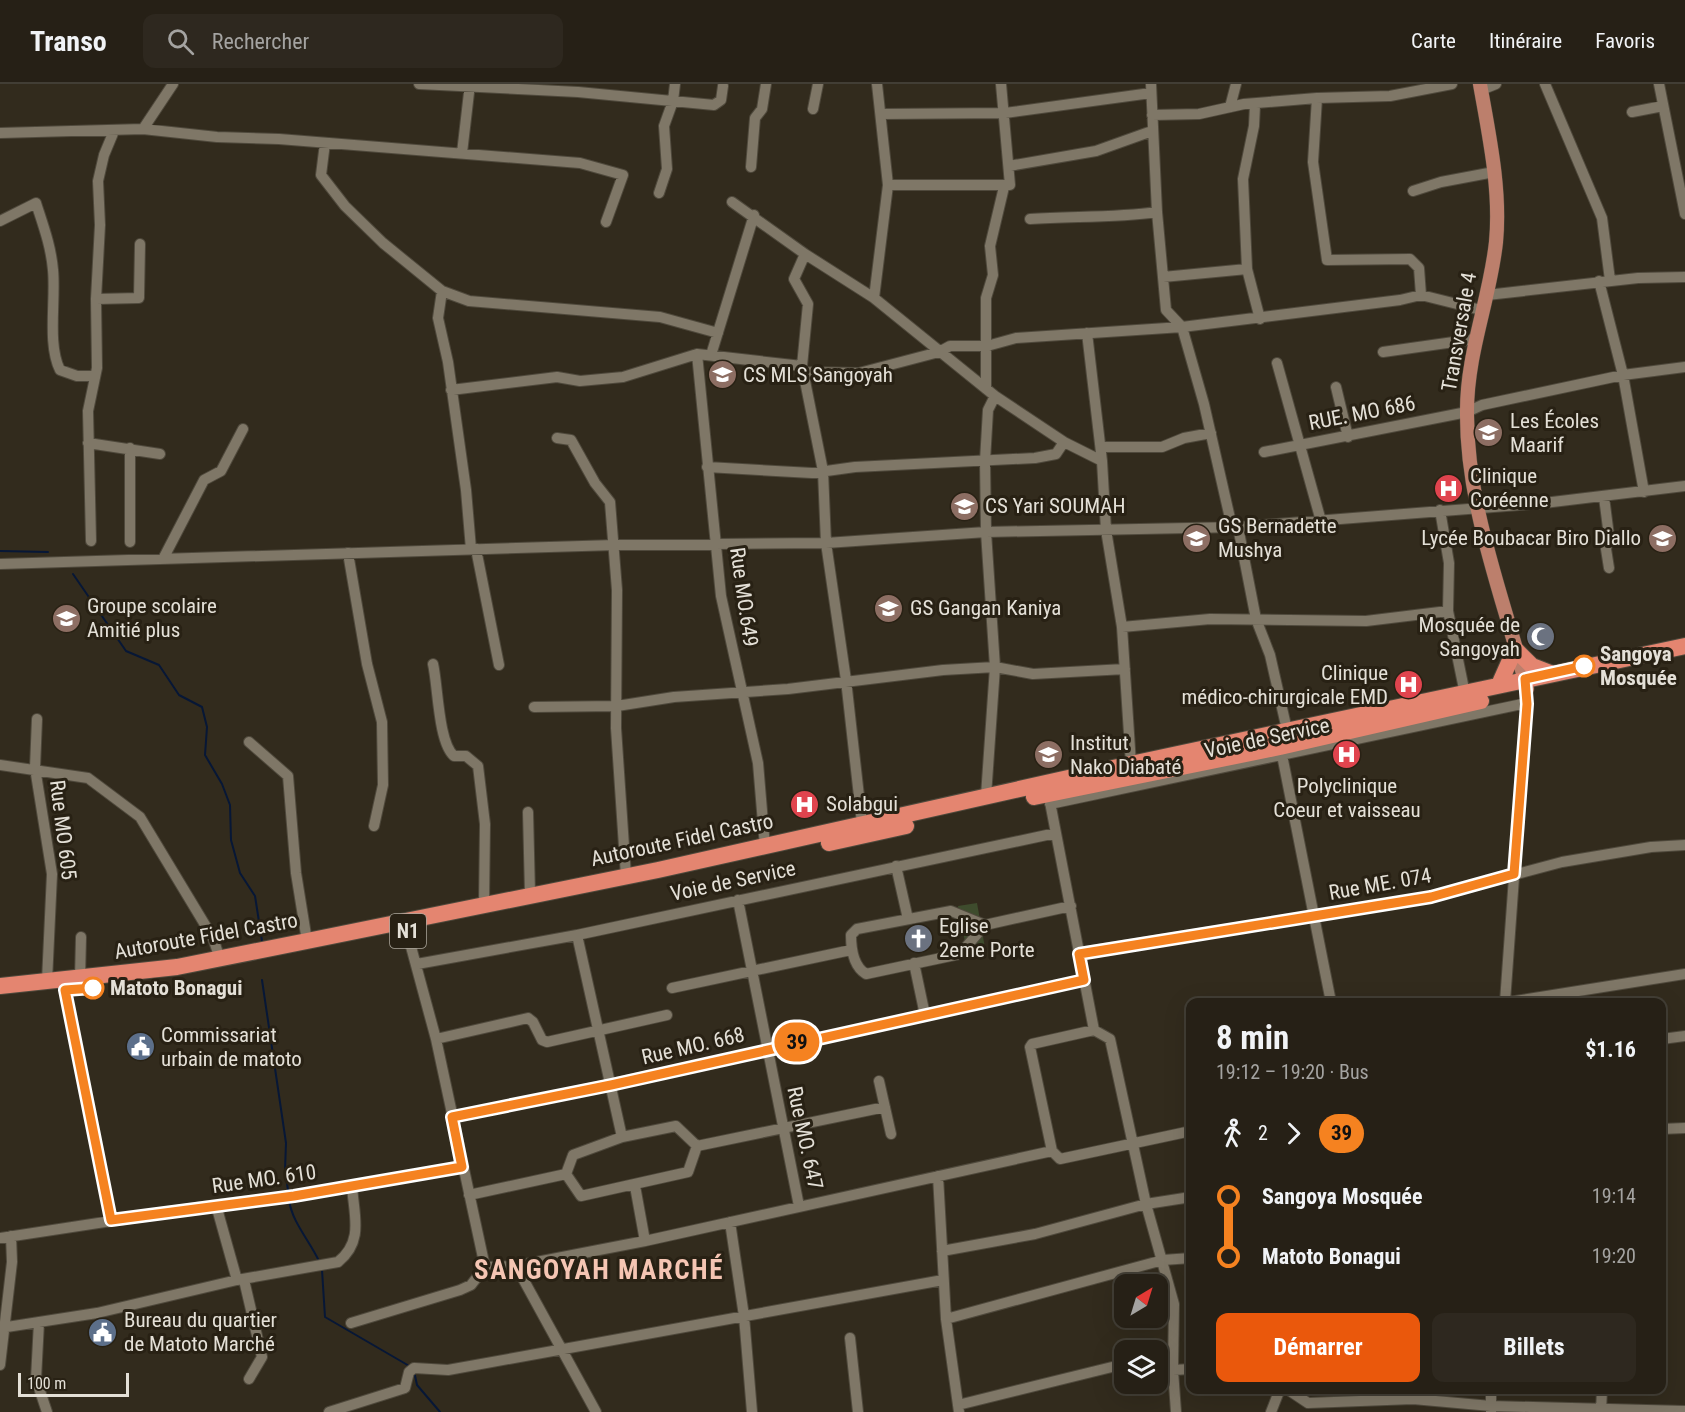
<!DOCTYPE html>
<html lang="fr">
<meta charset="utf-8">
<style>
body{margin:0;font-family:"Roboto Condensed",sans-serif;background:#2e281f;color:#f1f3f6;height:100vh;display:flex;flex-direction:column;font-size:22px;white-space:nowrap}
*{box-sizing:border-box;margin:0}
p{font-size:20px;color:#a4a3a1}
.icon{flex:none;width:33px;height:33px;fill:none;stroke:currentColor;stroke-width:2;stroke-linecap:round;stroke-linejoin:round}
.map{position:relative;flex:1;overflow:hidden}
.panel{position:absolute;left:1186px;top:914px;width:480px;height:396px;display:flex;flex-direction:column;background:#262016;border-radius:12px;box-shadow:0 6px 24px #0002,0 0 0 2px #423e35}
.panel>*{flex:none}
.badge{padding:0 12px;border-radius:20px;font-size:21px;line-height:39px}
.needle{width:39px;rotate:38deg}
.fabs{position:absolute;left:1114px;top:1190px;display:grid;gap:12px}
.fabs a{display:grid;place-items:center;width:54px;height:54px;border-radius:12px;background:#262016;box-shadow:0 6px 24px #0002,0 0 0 2px #423e35;font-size:30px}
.scale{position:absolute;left:18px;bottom:15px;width:111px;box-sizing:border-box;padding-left:6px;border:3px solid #e4e0d7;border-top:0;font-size:16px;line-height:21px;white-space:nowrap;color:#e4e0d7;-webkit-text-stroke:4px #282114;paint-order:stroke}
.map>.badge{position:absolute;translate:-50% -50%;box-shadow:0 0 0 3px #fff}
.legs{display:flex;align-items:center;gap:9px;height:66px;padding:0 30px;font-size:20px}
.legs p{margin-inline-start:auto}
.head{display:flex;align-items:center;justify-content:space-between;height:102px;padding:0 30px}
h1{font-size:33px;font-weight:700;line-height:45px}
.primary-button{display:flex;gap:12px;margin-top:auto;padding:12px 30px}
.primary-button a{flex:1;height:69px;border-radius:12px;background:#ea580c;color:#fff;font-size:24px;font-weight:700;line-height:69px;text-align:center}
.primary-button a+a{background:#2e281f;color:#f1f3f6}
ul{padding:0 30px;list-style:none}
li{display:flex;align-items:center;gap:21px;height:60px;font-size:22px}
li i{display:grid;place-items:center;width:9px;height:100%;margin:0 8px;background:currentColor}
li i::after{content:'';width:15px;height:15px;margin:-8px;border:4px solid;border-radius:50%;background:#262016}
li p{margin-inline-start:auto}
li:first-child i{background:linear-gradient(#0000 50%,currentColor 0)}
li:last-child i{background:linear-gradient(currentColor 50%,#0000 0)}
header{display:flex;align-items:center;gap:36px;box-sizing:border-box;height:84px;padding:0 30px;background:#262016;border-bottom:2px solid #423e35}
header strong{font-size:28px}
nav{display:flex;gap:33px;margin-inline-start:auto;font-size:21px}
.search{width:420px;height:54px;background:#2e281f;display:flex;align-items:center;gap:15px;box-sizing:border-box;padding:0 21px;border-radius:12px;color:#a4a3a1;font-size:22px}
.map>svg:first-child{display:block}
</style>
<header>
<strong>Transo</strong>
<div class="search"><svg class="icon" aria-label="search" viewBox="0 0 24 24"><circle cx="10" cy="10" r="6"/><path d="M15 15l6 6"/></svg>Rechercher</div>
<nav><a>Carte</a><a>Itinéraire</a><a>Favoris</a></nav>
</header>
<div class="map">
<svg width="1685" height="1328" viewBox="0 0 1685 1328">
<rect width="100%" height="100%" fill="#322b1d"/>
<path fill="#3e4c2d" d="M977 819 985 864 967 868 958 822Z"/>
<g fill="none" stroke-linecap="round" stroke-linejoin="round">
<path stroke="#071736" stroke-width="2" d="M0 467 48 468
M73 490 126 567 159 581 179 611 202 623 207 643 205 671 222 700 230 721 231 756 240 789 255 812 262 857
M262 896 286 1059 285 1086 288 1106
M289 1116C292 1138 309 1156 319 1177
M322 1186 325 1233 411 1283
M414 1287 417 1301 440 1328"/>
<defs>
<path id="minor" d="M419 0 578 8 714 21 721 16 723 2
M1151 0 1157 128 1166 226 1182 243 1204 320 1232 443
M1545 0 1602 134 1610 196
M1659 0 1685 130
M1481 6 1496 0
M1317 14 1313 78 1327 176 1410 175 1419 184 1421 211
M1230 23 1236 0
M813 25 818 0
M1632 28 1663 22
M881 30 1005 29 1151 9
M1152 31 1199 30 1244 20 1317 14 1390 12 1452 0
M143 45 173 0
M0 49 143 45 217 53 279 55 580 79 623 91 606 138
M325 59 321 91 345 122 383 159 442 207 469 217 660 233 718 249
M462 69 470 0
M1009 82 1096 67 1152 47
M751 83 755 34 762 25 766 0
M888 101H1010L1001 0
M1413 107 1441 98 1494 88
M659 109 667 85 664 42 673 17 675 0
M732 118 805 170 874 214 995 312 1064 358 1102 377
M1030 135C1072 132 1114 134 1157 128
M0 137 36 119C43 141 51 162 53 186 56 216 47 260 60 286L77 292H95
M805 170 794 195 808 220 802 282 823 387 826 459 846 596 862 739
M1247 185 1260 235
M1163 193 1247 185 1243 95 1254 42 1255 21
M1599 197 1623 291 1644 408
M442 207 438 234 448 278 466 406 471 465
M1487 211 1638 194 1685 193
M874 214 888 101 877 0
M96 215 139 214 140 160
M1087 249 1102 377 1106 446 1122 543 1131 680
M1383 268 1475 255
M711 271 754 131
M1277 279 1321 437
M804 288 859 289 939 268 950 262H987L1016 254 1182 243 1400 216 1421 211 1481 226
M1336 303 1348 353
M986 305V214L993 191 990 162 1004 103
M451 306 557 293 580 297 623 293 697 270
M557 354 571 356 595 399 610 418 617 506 616 644 626 792
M88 359 160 370
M1101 363H1162L1184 354 1211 349
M1264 368 1467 328 1482 321 1623 291 1685 283
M707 383 812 389 855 383 1035 374 1056 370 1064 358
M1604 413 1609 452 1606 465 1609 484
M1440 426 1449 479 1448 527
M1238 443 1256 535 1270 571 1287 646
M91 457 88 327 97 284 96 215 100 141 98 97 104 71 114 47
M130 458V364
M476 465 499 581
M348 469 367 580 382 638 383 701 374 742
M163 475 204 396 221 387 243 345
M0 480 615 461 826 459 986 448 1238 443 1544 419 1685 402
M1122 543 1210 535 1366 537 1448 527 1465 610
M433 580C438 601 438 658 454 672H466L478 682 485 740 484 821
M534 623 617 622 674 613 788 605 943 586 995 583 1033 590 1125 585
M37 635 35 684 52 790 47 897
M249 658 288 692 296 789 307 857
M1282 671 1331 918
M0 681 88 694 140 733 213 854 220 875
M986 712 995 583 986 448 985 377 988 326 995 312
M1049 713 1094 946
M1050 720 1527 619
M528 728 530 810
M765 763 758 679 721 512 697 270 802 282
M896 782 908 835
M738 816 799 1122
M985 841 951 827 857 845 851 851C851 865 853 882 866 890L960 870 985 841 1071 822
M407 848 436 955 485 1183 516 1182 596 1328
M577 851 622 1053
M1079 869 1431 813 1562 778 1651 763 1685 761
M914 879 925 931
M417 880 577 851 1056 749
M80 894 81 853
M672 904 851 866
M65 906 111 1136
M1505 918 1527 613
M1509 918 1685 890
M436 955 528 934 533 938 542 956 547 958 667 931
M1662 955 1685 952
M879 997 891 1050
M452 1033C663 991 873 942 1084 896
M1662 1045 1685 1044
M1052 1067 1060 1075 1191 1047
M566 1090 581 1112 688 1088 697 1062 885 1023
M938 1092 946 1235 959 1328
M635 1102 645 1157
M469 1111 566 1090 573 1071 622 1053 676 1042 697 1062
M216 1121 237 1196
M730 1138 744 1232 752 1328
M0 1154 216 1121 294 1112 462 1083
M942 1167 1035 1150 1146 1120 1191 1113
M516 1182 645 1157 1052 1067 1030 963 1032 960 1094 946 1110 955 1146 1120 1174 1220 1173 1286 1191 1285
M244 1196 262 1273 249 1295
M946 1235 1163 1176 1191 1174
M39 1238 36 1295 47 1328
M351 1239 460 1206 471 1201 485 1183
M0 1244 97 1229 237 1196 338 1178C364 1157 354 1132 352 1102
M850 1254 858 1328
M0 1281 12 1178 11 1152
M1173 1286 1176 1328
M1287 1305 1308 1319 1413 1315 1491 1322 1685 1327
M958 1321 1112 1283
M329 1328 405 1304 409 1288 414 1284 448 1286 943 1196
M1271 1328 1280 1305
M1491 1328V1305
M1601 1328 1602 1305"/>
<path id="major" d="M1480 0C1489 51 1501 106 1496 158 1490 215 1467 268 1467 327 1466 423 1504 514 1527 605"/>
<path id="highway" d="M1499 601 1515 565 1532 582 1550 589
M1034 713 1280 663 1481 617
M829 759 906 742
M0 902 177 883 307 857 658 786 1131 680 1685 562"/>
</defs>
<use href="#minor" stroke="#4f493c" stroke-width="12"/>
<use href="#major" stroke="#4f493c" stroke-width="15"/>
<use href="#highway" stroke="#4f493c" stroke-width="18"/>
<use href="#minor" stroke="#7f7767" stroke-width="10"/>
<use href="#major" stroke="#bc7f6c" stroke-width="14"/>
<use href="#highway" stroke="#e48570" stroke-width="16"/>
</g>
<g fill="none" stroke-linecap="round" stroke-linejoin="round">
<defs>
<path id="line-1" d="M93 904 65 906 111 1136 294 1112 462 1083 452 1033 611 1001 1084 896 1079 870 1431 813 1514 790 1527 620 1525 595 1584 582"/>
</defs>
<use href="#line-1" stroke="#fff" stroke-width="14"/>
<use href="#line-1" stroke="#f58220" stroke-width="9"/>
</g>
<defs>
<symbol id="school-disc" viewBox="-11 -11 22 22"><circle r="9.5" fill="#8d6e63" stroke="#282114"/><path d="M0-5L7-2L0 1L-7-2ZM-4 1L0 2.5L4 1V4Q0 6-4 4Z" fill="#fff"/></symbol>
<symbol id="hospital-disc" viewBox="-11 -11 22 22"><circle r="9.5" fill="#e0444e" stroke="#282114"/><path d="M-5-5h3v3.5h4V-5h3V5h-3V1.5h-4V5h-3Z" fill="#fff"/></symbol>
<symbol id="mosque-disc" viewBox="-11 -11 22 22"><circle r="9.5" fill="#6b7280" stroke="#282114"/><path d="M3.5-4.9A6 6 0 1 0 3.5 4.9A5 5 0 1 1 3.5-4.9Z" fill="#fff"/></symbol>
<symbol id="university-disc" viewBox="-11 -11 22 22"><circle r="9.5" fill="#8d6e63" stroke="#282114"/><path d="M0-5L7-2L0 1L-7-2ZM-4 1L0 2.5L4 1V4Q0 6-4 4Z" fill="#fff"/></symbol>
<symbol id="church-disc" viewBox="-11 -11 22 22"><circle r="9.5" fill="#6b7280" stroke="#282114"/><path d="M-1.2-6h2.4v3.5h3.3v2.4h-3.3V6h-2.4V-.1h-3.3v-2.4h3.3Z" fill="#fff"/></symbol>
<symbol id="civic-disc" viewBox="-11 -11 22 22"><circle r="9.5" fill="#5c6f8a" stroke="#282114"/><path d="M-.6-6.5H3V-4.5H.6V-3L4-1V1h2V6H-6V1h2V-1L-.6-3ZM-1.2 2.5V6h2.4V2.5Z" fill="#fff"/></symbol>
</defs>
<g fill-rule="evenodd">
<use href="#school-disc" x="706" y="274" width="33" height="33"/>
<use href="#school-disc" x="1472" y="332" width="33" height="33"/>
<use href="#hospital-disc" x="1432" y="388" width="33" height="33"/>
<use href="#school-disc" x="948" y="406" width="33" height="33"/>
<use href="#school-disc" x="1180" y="438" width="33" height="33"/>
<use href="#school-disc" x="1646" y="438" width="33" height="33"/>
<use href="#school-disc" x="872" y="508" width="33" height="33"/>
<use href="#school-disc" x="50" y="518" width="33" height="33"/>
<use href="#mosque-disc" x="1524" y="536" width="33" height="33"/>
<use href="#hospital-disc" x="1392" y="584" width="33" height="33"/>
<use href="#university-disc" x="1032" y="654" width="33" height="33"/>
<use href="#hospital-disc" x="1330" y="654" width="33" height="33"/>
<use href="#hospital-disc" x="788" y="704" width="33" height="33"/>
<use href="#church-disc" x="902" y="838" width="33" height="33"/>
<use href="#civic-disc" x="124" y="946" width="33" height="33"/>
<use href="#civic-disc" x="86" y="1232" width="33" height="33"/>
</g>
<g fill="#fff" stroke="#f58220" stroke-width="3">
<circle cx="1584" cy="582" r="10"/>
<circle cx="93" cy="904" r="10"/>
</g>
<g text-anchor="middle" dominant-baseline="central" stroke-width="6" stroke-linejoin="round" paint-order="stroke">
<rect fill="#282114" stroke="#aca79c" stroke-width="1.5" x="390" y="830" width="36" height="34" rx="4.5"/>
<g font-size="20" font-weight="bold" fill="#e4e0d7">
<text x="408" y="847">N1</text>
</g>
<g font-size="21" fill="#e4e0d7" stroke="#282114">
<text transform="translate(1459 248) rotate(-80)">Transversale 4</text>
<text transform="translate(1362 329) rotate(-11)">RUE. MO 686</text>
<text transform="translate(744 513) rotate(82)">Rue MO.649</text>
<text transform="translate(1267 654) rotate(-12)">Voie de Service</text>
<text transform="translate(63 746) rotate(83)">Rue MO 605</text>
<text transform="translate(682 756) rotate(-12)">Autoroute Fidel Castro</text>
<text transform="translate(733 797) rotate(-12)">Voie de Service</text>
<text transform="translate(1380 800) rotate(-10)">Rue ME. 074</text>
<text transform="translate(206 852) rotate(-10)">Autoroute Fidel Castro</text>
<text transform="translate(693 962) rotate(-13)">Rue MO. 668</text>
<text transform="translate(805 1054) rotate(78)">Rue MO. 647</text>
<text transform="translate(264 1095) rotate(-8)">Rue MO. 610</text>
</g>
<g font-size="21" fill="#e4e0d7" stroke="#282114" text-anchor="start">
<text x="743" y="291">CS MLS Sangoyah</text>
<text x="1510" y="337">Les Écoles<tspan x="1510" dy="24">Maarif</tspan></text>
<text x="1470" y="392">Clinique<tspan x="1470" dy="24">Coréenne</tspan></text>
<text x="985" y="422">CS Yari SOUMAH</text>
<text x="1218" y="442">GS Bernadette<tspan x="1218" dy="24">Mushya</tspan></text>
<text x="1641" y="454" text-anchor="end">Lycée Boubacar Biro Diallo</text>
<text x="87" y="522">Groupe scolaire<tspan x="87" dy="24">Amitié plus</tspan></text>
<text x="910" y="524">GS Gangan Kaniya</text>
<text x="1520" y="541" text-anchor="end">Mosquée de<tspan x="1520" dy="24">Sangoyah</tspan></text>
<text x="1388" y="589" text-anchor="end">Clinique<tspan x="1388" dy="24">médico-chirurgicale EMD</tspan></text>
<text x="1070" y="659">Institut<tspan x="1070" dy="24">Nako Diabaté</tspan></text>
<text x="1347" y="702" text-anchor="middle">Polyclinique<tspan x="1347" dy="24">Coeur et vaisseau</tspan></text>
<text x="826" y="720">Solabgui</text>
<text x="939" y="842">Eglise<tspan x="939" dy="24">2eme Porte</tspan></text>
<text x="161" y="951">Commissariat<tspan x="161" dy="24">urbain de matoto</tspan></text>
<text x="124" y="1236">Bureau du quartier<tspan x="124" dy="24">de Matoto Marché</tspan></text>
</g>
<g font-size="21" font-weight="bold" fill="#e4e0d7" stroke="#282114" text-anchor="start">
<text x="1600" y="570">Sangoya<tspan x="1600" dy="24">Mosquée</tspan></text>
<text x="110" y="904">Matoto Bonagui</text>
</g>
<g font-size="27" font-weight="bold" letter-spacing="1.5" fill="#f5c5b3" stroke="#282114">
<text x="599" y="1186">SANGOYAH MARCHÉ</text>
</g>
</g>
</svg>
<div class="fabs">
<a><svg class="needle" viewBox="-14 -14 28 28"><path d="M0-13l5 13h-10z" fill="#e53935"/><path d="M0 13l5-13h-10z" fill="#a4a3a1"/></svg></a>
<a><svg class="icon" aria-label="layers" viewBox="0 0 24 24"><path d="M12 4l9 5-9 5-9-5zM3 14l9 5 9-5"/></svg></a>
</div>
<div class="scale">100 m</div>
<b class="badge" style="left:797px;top:958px;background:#f58220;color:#111">39</b>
<section class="panel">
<div class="head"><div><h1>8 min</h1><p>19:12 – 19:20 · Bus</p></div><b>$1.16</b></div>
<div class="legs"><svg class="icon" aria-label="walk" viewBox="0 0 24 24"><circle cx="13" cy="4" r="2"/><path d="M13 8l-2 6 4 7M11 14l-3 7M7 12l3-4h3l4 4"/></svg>2<svg class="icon" aria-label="forward" viewBox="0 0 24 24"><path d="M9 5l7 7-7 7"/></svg><b class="badge" style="background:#f58220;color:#111">39</b></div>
<ul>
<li><i style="color:#f58220"></i><b>Sangoya Mosquée</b><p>19:14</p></li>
<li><i style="color:#f58220"></i><b>Matoto Bonagui</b><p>19:20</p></li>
</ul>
<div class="primary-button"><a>Démarrer</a><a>Billets</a></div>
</section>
</div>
